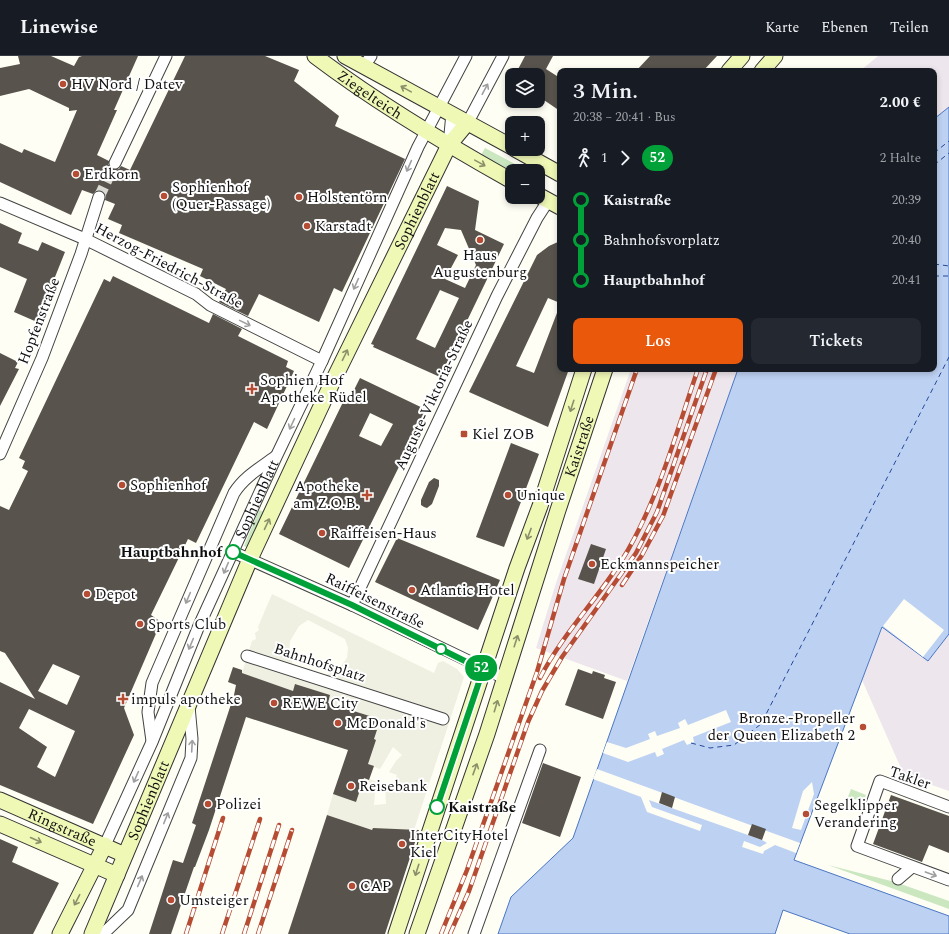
<!DOCTYPE html>
<html lang="de">
<meta charset="utf-8">
<style>
body{margin:0;font-family:Spectral,serif;background:#242831;color:#f1f3f6;height:100vh;display:flex;flex-direction:column;font-size:15px;white-space:nowrap}
*{box-sizing:border-box;margin:0}
p{font-size:13px;color:#9ea1a6}
.icon{flex:none;width:22px;height:22px;fill:none;stroke:currentColor;stroke-width:2;stroke-linecap:round;stroke-linejoin:round}
.map{position:relative;flex:1;overflow:hidden}
.drawer{position:absolute;left:557px;top:12px;width:380px;height:304px;display:flex;flex-direction:column;background:#171b24;border-radius:8px;box-shadow:0 2px 6px #0003}
.drawer>*{flex:none}
.badge{padding:0 8px;border-radius:13px;font-size:14px;line-height:26px}
.tools{position:absolute;left:505px;top:12px;display:grid;gap:8px}
.tools a{display:grid;place-items:center;width:40px;height:40px;border-radius:8px;background:#171b24;box-shadow:0 2px 6px #0003;font-size:20px}
.map>.badge{position:absolute;translate:-50% -50%;box-shadow:0 0 0 2px #fff}
.legs{display:flex;align-items:center;gap:6px;height:44px;padding:0 16px;font-size:13px}
.legs p{margin-inline-start:auto}
.head{display:flex;align-items:center;justify-content:space-between;height:68px;padding:0 16px}
h1{font-size:22px;font-weight:600;line-height:30px}
.cta{display:flex;gap:8px;margin-top:auto;padding:8px 16px}
.cta a{flex:1;height:46px;border-radius:8px;background:#ea580c;color:#fff;font-size:16px;font-weight:600;line-height:46px;text-align:center}
.cta a+a{background:#242831;color:#f1f3f6}
ul{padding:0 16px;list-style:none}
li{display:flex;align-items:center;gap:14px;height:40px;font-size:15px}
li i{display:grid;place-items:center;width:6px;height:100%;margin:0 5px;background:currentColor}
li i::after{content:'';width:10px;height:10px;margin:-5px;border:3px solid;border-radius:50%;background:#171b24}
li p{margin-inline-start:auto}
li:first-child i{background:linear-gradient(#0000 50%,currentColor 0)}
li:last-child i{background:linear-gradient(currentColor 50%,#0000 0)}
header{display:flex;align-items:center;gap:24px;box-sizing:border-box;height:56px;padding:0 20px;background:#171b24;border-bottom:1px solid #363941}
header strong{font-size:19px}
nav{display:flex;gap:22px;margin-inline-start:auto;font-size:14px}
.map>svg:first-child{display:block}
</style>
<header>
<strong>Linewise</strong>
<nav><a>Karte</a><a>Ebenen</a><a>Teilen</a></nav>
</header>
<div class="map">
<svg width="949" height="878" viewBox="0 0 949 878">
<rect width="100%" height="100%" fill="#fefef4"/>
<path fill="#eee6ed" d="M878 0H949V51L934 63V15H860Z
M631 313H738L627 625 536 592 556 527Z
M883 570 928 605 949 578V735L904 719 862 624Z"/>
<path fill="#cbe7c0" d="M485 92 528 115H512V118L481 99Z
M259 454 264 456 249 492 244 490Z
M851 733 866 739 863 746 848 741Z
M828 809 895 826 949 845V853Z"/>
<path fill="#efefe2" fill-rule="evenodd" d="M272 538 434 617 438 607 443 605 457 613 464 621 414 774 373 772 372 774 327 759 333 738 356 745 364 722 376 725 374 749 386 748 385 728 393 730 397 719 389 716 396 705 402 699 393 691 380 713 374 711 368 708 376 684 374 683 377 675 372 673 376 662 328 647 330 640 328 639 296 628 293 635 242 617 252 585 256 583 255 577 259 574 258 571ZM308 564 345 583 348 592 347 602 337 615 325 619 293 609 289 596 290 585 299 570Z"/>
<path fill="#bdd1f2" stroke="#4a76c3" d="M949 51V578L928 605 882 571 794 804 949 860V878H850L783 854 775 878H498L511 841 573 782 738 313H934V63Z"/>
<path fill="#fefef4" d="M904 543 944 574 923 601 883 570Z
M726 654 731 666 693 681 694 686 687 689 684 684 662 693 664 698 657 701 655 696 628 706 603 697 607 686 626 692 650 683 648 678 655 675 657 680 680 672 678 667 685 663 688 669Z
M597 713 800 787 796 797 775 789 764 795 763 798 742 791 744 785 760 791 767 787 762 784 649 744 652 751 702 769 700 775 647 756 641 741 593 723Z
M812 726 814 738 801 774 792 772 803 735Z"/>
<g fill="none" stroke-linecap="round" stroke-linejoin="round">
<path stroke="#234999" stroke-width="1" stroke-dasharray="5 4" stroke-linecap="butt" d="M934 97 949 85
M934 109 949 97
M934 208 949 210
M934 220H949
M691 687 710 692 734 689 761 668 949 301"/>
</g>
<path fill="#58544d" fill-rule="evenodd" d="M18 0H51L74 10 79 1 82 0H138L114 54H117L97 99 109 105V111L112 113H119L121 110 130 114 185 0H265L299 14 294 25 339 60 335 70 405 103 342 236 334 232 319 266 259 238 248 260 219 246 226 233 200 220 203 213 119 177 122 169 108 163 115 148 105 144 106 139 101 134H97L93 138 82 134 71 159 0 126V87L22 97 24 93 55 106 77 54 69 55V52L29 33 0 40V12L20 8Z
M525 0H553L546 13 560 22V55L538 40V19H515Z
M650 0H717L703 15H636Z
M447 130 479 145 475 174 504 188 440 321 373 291 374 289 371 288ZM445 172 461 174 476 209 465 232 445 223 458 199 437 189ZM440 234 459 242 435 292 416 283Z
M0 167 22 177 18 187 38 195 42 186 65 196 37 266 14 256 27 223 0 211Z
M560 185V247L548 242 516 310 534 317 560 249V313H569L548 371 469 336 537 199 549 190Z
M113 220 209 267 213 258 242 273 238 280 288 305 286 311 294 315 267 373 254 366 196 487 188 483 151 559 161 566 124 652 134 679 93 768 0 729V626L35 643 5 597 0 595V450L9 454 28 415 22 412 25 405 19 402 104 223 110 226ZM53 608 80 620 67 649 38 635ZM29 653 75 675 55 721 37 711 47 691 19 672Z
M0 297 18 306 15 312 19 313 0 350Z
M360 322 427 354 349 512 279 478 344 344 348 346ZM370 357 393 368 381 390 359 380Z
M511 387 539 398 504 491 476 481Z
M434 422 439 424V430L432 448 427 452 424 451 421 449V444L429 426Z
M397 482 500 524 478 574 375 526Z
M591 488 606 493 594 528 578 523Z
M233 611 242 614V617L293 635 295 628 330 639 328 647 376 662 372 673 377 674 374 683 376 684 368 708 374 710 369 724 364 722 356 746 333 738 348 694 246 661 209 774 195 811H194L171 878H149L173 804 183 807 196 769 192 767 234 639 236 629 228 626Z
M578 613 592 618 593 615 605 619 604 622 616 626 603 663 565 649Z
M543 707 581 721 560 781 522 767Z
M662 736 675 741 672 752 659 747Z
M891 739 949 760V797L929 789 922 806 873 788Z
M327 759 372 774 373 772 419 774 385 878H288Z
M752 768 766 773 762 784 748 779Z
M0 783 18 791 12 806 59 827 33 878H0Z"/>
<g fill="none" stroke-linecap="round" stroke-linejoin="round">
<path stroke="#dadad2" stroke-width="11" stroke-dasharray="11 5.5" stroke-linecap="butt" d="M99 141 115 107"/>
<defs>
<g id="street">
<path d="M364 10 371 0"/>
<path d="M468 66 503 0"/>
<path d="M449 89 452 57"/>
<path d="M115 107 166 0"/>
<path d="M0 147 85 183 196 238 210 249 322 305"/>
<path d="M0 398 42 302 81 198 99 141"/>
<path d="M233 496 352 549 504 622"/>
<path d="M352 549 497 240 537 162 548 145"/>
<path d="M247 600 443 663"/>
<path d="M152 685 148 656 152 627 234 437C244 421 260 412 275 401"/>
<path d="M949 751 880 725 857 790 949 824"/>
<path id="s1" d="M105 789 152 686 198 572 276 401 322 305 418 91 466 0"/>
<path d="M898 823 912 811"/>
<path d="M103 878 128 854 191 702 192 683 189 650"/>
<path d="M474 878 540 694"/>
</g>
<g id="secondary">
<path id="s2" d="M315 0C377 47 444 87 512 125"/>
<path d="M345 0 512 91"/>
<path d="M729 15 742 0"/>
<path d="M762 15 775 0"/>
<path d="M515 93 560 118"/>
<path d="M538 139 560 151"/>
<path id="s3" d="M0 744 125 799"/>
<path d="M0 768 117 819"/>
<path d="M60 878 105 789"/>
<path id="s4" d="M92 878 250 503 331 329 449 89 468 66"/>
<path d="M396 878 517 512 540 450 584 313"/>
<path id="s5" d="M417 878 487 678 558 454 605 313"/>
</g>
</defs>
<use href="#street" stroke="#434343" stroke-width="13"/>
<use href="#secondary" stroke="#323232" stroke-width="17"/>
<use href="#street" stroke="#fff" stroke-width="11"/>
<use href="#secondary" stroke="#f0f8b5" stroke-width="15"/>
<defs>
<path id="rail" d="M622 529 642 499 663 460 716 313
M540 622C564 575 602 539 628 494 660 438 677 374 698 313
M186 878 223 762
M222 878 260 763
M244 878 279 769
M258 878 292 774
M441 878 467 814 537 616 564 523 637 313
M450 878 469 835 528 666 542 635 562 601 636 497 657 456 707 313"/>
</defs>
<use href="#rail" stroke="#b64c33" stroke-width="4.5"/>
<use href="#rail" stroke="#fff" stroke-width="3" stroke-dasharray="9" stroke-linecap="butt"/>
</g>
<defs><path id="oneway-shaft" d="M-6 0H5M1.5-3L5.5 0L1.5 3" fill="none" stroke-width="1.6" stroke-linecap="round" stroke-linejoin="round"/></defs>
<g stroke="#8b906b">
<use href="#oneway-shaft" transform="translate(406 33) rotate(-151)"/>
<use href="#oneway-shaft" transform="translate(480 107) rotate(29)"/>
<use href="#oneway-shaft" transform="translate(345 299) rotate(-64)"/>
<use href="#oneway-shaft" transform="translate(572 350) rotate(108)"/>
<use href="#oneway-shaft" transform="translate(267 468) rotate(-65)"/>
<use href="#oneway-shaft" transform="translate(529 478) rotate(111)"/>
<use href="#oneway-shaft" transform="translate(516 585) rotate(-72)"/>
<use href="#oneway-shaft" transform="translate(496 650) rotate(-73)"/>
<use href="#oneway-shaft" transform="translate(475 713) rotate(-70)"/>
<use href="#oneway-shaft" transform="translate(36 784) rotate(24)"/>
<use href="#oneway-shaft" transform="translate(417 814) rotate(108)"/>
<use href="#oneway-shaft" transform="translate(77 844) rotate(117)"/>
</g>
<g stroke="#9f9f9f">
<use href="#oneway-shaft" transform="translate(485 33) rotate(-62)"/>
<use href="#oneway-shaft" transform="translate(409 110) rotate(114)"/>
<use href="#oneway-shaft" transform="translate(356 228) rotate(114)"/>
<use href="#oneway-shaft" transform="translate(245 267) rotate(26)"/>
<use href="#oneway-shaft" transform="translate(292 368) rotate(115)"/>
<use href="#oneway-shaft" transform="translate(226 512) rotate(113)"/>
<use href="#oneway-shaft" transform="translate(188 542) rotate(113)"/>
<use href="#oneway-shaft" transform="translate(191 588) rotate(113)"/>
<use href="#oneway-shaft" transform="translate(192 690) rotate(-87)"/>
<use href="#oneway-shaft" transform="translate(136 721) rotate(114)"/>
<use href="#oneway-shaft" transform="translate(166 762) rotate(-68)"/>
<use href="#oneway-shaft" transform="translate(931 818) rotate(20)"/>
<use href="#oneway-shaft" transform="translate(140 825) rotate(-67)"/>
</g>
<g fill="none" stroke-linecap="round" stroke-linejoin="round">
<defs>
<path id="line-1" d="M233 496 352 549 483 614 437 751"/>
</defs>
<use href="#line-1" stroke="#fff" stroke-width="9"/>
<use href="#line-1" stroke="#00a138" stroke-width="6"/>
</g>
<g fill="#b64c33" stroke="#fff" stroke-width="1.5">
<circle cx="63" cy="28" r="4"/>
<circle cx="76" cy="118" r="4"/>
<circle cx="164" cy="140" r="4"/>
<circle cx="299" cy="141" r="4"/>
<circle cx="307" cy="170" r="4"/>
<circle cx="480" cy="184" r="4"/>
<path d="M250 327h4v4h4v4h-4v4h-4v-4h-4v-4h4z"/>
<rect x="460" y="374" width="8" height="8" rx="2"/>
<circle cx="122" cy="429" r="4"/>
<path d="M365 433h4v4h4v4h-4v4h-4v-4h-4v-4h4z"/>
<circle cx="508" cy="439" r="4"/>
<circle cx="322" cy="477" r="4"/>
<circle cx="592" cy="508" r="4"/>
<circle cx="412" cy="534" r="4"/>
<circle cx="87" cy="538" r="4"/>
<circle cx="140" cy="568" r="4"/>
<path d="M121 637h4v4h4v4h-4v4h-4v-4h-4v-4h4z"/>
<circle cx="274" cy="647" r="4"/>
<circle cx="338" cy="667" r="4"/>
<circle cx="863" cy="671" r="4"/>
<circle cx="351" cy="730" r="4"/>
<circle cx="208" cy="748" r="4"/>
<circle cx="806" cy="758" r="4"/>
<circle cx="402" cy="788" r="4"/>
<circle cx="352" cy="830" r="4"/>
<circle cx="171" cy="844" r="4"/>
</g>
<g fill="#fff" stroke="#00a138" stroke-width="2">
<circle cx="233" cy="496" r="7"/>
<circle cx="441" cy="593" r="5"/>
<circle cx="437" cy="751" r="7"/>
</g>
<g text-anchor="middle" dominant-baseline="central" stroke-width="4" stroke-linejoin="round" paint-order="stroke">
<g font-size="15" fill="#101010" stroke="#fff" text-anchor="start">
<text x="71" y="28">HV Nord / Datev</text>
<text x="84" y="118">Erdkorn</text>
<text x="172" y="131">Sophienhof<tspan x="172" dy="17">(Quer-Passage)</tspan></text>
<text x="307" y="141">Holstentörn</text>
<text x="315" y="170">Karstadt</text>
<text x="480" y="199" text-anchor="middle">Haus<tspan x="480" dy="17">Augustenburg</tspan></text>
<text x="260" y="324">Sophien Hof<tspan x="260" dy="17">Apotheke Rüdel</tspan></text>
<text x="472" y="378">Kiel ZOB</text>
<text x="130" y="429">Sophienhof</text>
<text x="359" y="430" text-anchor="end">Apotheke<tspan x="359" dy="17">am Z.O.B.</tspan></text>
<text x="516" y="439">Unique</text>
<text x="330" y="477">Raiffeisen-Haus</text>
<text x="600" y="508">Eckmannspeicher</text>
<text x="420" y="534">Atlantic Hotel</text>
<text x="95" y="538">Depot</text>
<text x="148" y="568">Sports Club</text>
<text x="131" y="643">impuls apotheke</text>
<text x="282" y="647">REWE City</text>
<text x="855" y="662" text-anchor="end">Bronze.-Propeller<tspan x="855" dy="17">der Queen Elizabeth 2</tspan></text>
<text x="346" y="667">McDonald's</text>
<text x="359" y="730">Reisebank</text>
<text x="216" y="748">Polizei</text>
<text x="814" y="749">Segelklipper<tspan x="814" dy="17">Verandering</tspan></text>
<text x="410" y="779">InterCityHotel<tspan x="410" dy="17">Kiel</tspan></text>
<text x="360" y="830">CAP</text>
<text x="179" y="844">Umsteiger</text>
</g>
<g font-size="15" fill="#101010" stroke="#fff">
<text stroke="none"><textPath href="#s2" startOffset="67">Ziegelteich</textPath></text>
<text stroke="none"><textPath href="#s4" startOffset="793">Sophienblatt</textPath></text>
<text transform="translate(169 210) rotate(28)">Herzog-Friedrich-Straße</text>
<text transform="translate(39 265) rotate(-69)">Hopfenstraße</text>
<text transform="translate(434 339) rotate(-65)">Auguste-Viktoria-Straße</text>
<text stroke="none"><textPath href="#s5" startOffset="514">Kaistraße</textPath></text>
<text stroke="none"><textPath href="#s1" startOffset="378">Sophienblatt</textPath></text>
<text transform="translate(375 545) rotate(26)">Raiffeisenstraße</text>
<text transform="translate(320 607) rotate(18)">Bahnhofsplatz</text>
<text transform="translate(910 722) rotate(19)">Takler</text>
<text stroke="none"><textPath href="#s4" startOffset="145">Sophienblatt</textPath></text>
<text stroke="none"><textPath href="#s3" startOffset="68">Ringstraße</textPath></text>
</g>
<g font-size="15" font-weight="bold" fill="#101010" stroke="#fff" text-anchor="end">
<text x="222" y="496">Hauptbahnhof</text>
<text x="448" y="751" text-anchor="start">Kaistraße</text>
</g>
</g>
</svg>
<div class="tools">
<a><svg class="icon" aria-label="layers" viewBox="0 0 24 24"><path d="M12 4l9 5-9 5-9-5zM3 14l9 5 9-5"/></svg></a>
<a>+</a>
<a>−</a>
</div>
<b class="badge" style="left:481px;top:612px;background:#00a138;color:#fff">52</b>
<section class="drawer">
<div class="head"><div><h1>3 Min.</h1><p>20:38 – 20:41 · Bus</p></div><b>2.00 €</b></div>
<div class="legs"><svg class="icon" aria-label="walk" viewBox="0 0 24 24"><circle cx="13" cy="4" r="2"/><path d="M13 8l-2 6 4 7M11 14l-3 7M7 12l3-4h3l4 4"/></svg>1<svg class="icon" aria-label="forward" viewBox="0 0 24 24"><path d="M9 5l7 7-7 7"/></svg><b class="badge" style="background:#00a138;color:#fff">52</b><p>2 Halte</p></div>
<ul>
<li><i style="color:#00a138"></i><b>Kaistraße</b><p>20:39</p></li>
<li><i style="color:#00a138"></i><span>Bahnhofsvorplatz</span><p>20:40</p></li>
<li><i style="color:#00a138"></i><b>Hauptbahnhof</b><p>20:41</p></li>
</ul>
<div class="cta"><a>Los</a><a>Tickets</a></div>
</section>
</div>
